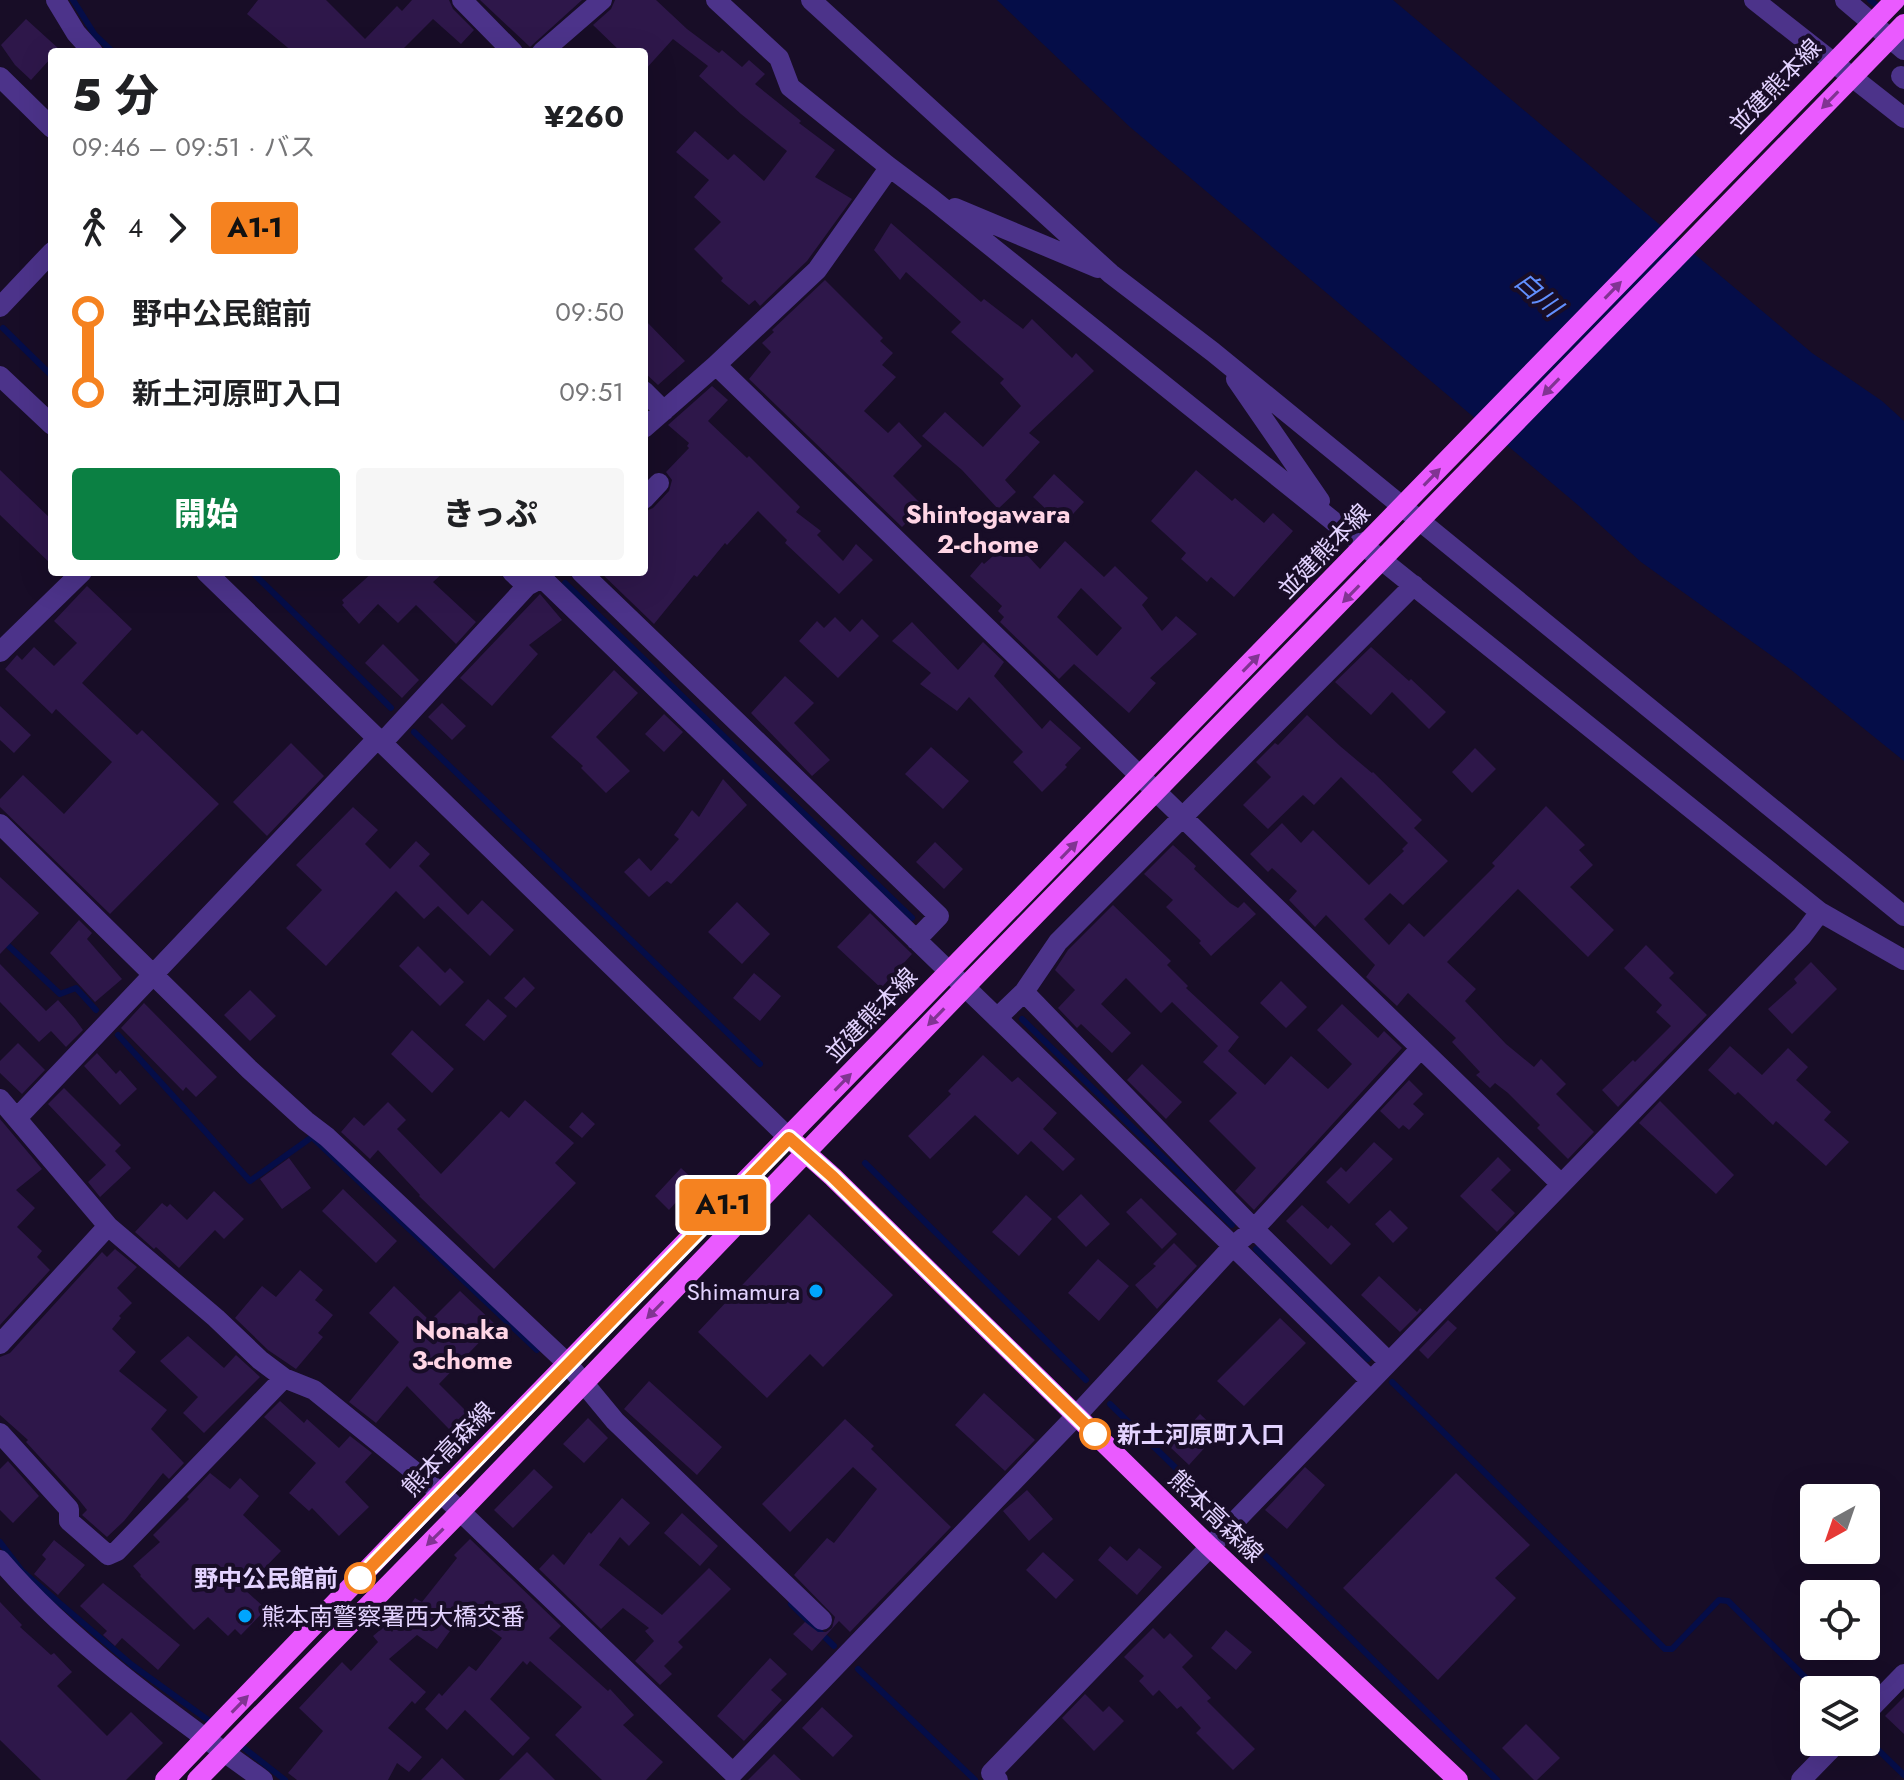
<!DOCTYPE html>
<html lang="ja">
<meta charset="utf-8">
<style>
body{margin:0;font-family:Jost,"Noto Sans JP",sans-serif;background:#f6f6f6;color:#202124;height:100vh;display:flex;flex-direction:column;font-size:30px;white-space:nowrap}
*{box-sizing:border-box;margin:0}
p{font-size:26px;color:#757577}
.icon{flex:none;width:44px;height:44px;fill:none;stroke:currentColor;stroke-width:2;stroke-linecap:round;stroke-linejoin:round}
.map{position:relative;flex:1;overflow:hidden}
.sheet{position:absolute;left:48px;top:48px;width:600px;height:528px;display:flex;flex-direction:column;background:#fff;border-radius:8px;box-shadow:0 8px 32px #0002}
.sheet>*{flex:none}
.badge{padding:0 16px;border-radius:6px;font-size:28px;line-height:52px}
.needle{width:52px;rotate:220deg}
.fabs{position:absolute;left:1800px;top:1484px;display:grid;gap:16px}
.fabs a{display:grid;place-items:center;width:80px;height:80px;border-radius:8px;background:#fff;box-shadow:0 8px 32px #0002;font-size:40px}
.map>.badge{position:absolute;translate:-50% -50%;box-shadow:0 0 0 4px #fff}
.legs{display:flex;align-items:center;gap:12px;height:88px;padding:0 24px;font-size:26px}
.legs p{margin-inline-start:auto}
.head{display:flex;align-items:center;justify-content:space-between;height:136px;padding:0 24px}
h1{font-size:44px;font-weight:800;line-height:60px}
.cta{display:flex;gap:16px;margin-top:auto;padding:16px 24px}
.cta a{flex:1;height:92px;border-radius:8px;background:#0b8043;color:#fff;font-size:32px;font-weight:800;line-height:92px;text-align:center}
.cta a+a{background:#f6f6f6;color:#202124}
ul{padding:0 24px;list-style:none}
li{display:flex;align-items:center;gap:28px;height:80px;font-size:30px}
li i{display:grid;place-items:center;width:12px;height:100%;margin:0 10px;background:currentColor}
li i::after{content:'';width:20px;height:20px;margin:-10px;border:6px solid;border-radius:50%;background:#fff}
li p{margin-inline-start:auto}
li:first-child i{background:linear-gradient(#0000 50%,currentColor 0)}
li:last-child i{background:linear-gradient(currentColor 50%,#0000 0)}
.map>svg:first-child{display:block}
</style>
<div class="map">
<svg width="1904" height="1780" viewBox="0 0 1904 1780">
<rect width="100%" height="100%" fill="#180d27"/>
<path fill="#050d48" d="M997 0H1393L1812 353 1882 401 1904 421V761L1790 669 1641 562 1579 506 1130 127Z"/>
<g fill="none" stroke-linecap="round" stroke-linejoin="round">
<path stroke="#050d48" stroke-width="6" d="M73 0 95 35 113 52
M1870 0 1883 10
M3 328 52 376
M252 572 391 708
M565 583 912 918
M414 732 760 1064
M0 938 60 994 76 988 96 1010
M1022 1019 1232 1225
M118 1035 250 1181 312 1137 537 1350
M865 1163 1086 1380
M1256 1249 1368 1359
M1392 1382 1665 1649H1672L1719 1600 1728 1601 1818 1690
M1110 1404 1220 1511
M1243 1534 1497 1780
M0 1542 22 1571 132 1665 208 1720
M791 1604 834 1646
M858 1669 975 1780
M1866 1738 1904 1775
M244 1748 285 1780"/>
</g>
<path fill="#2e174a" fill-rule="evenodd" d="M258 0H326L365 39 397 6 402 11 412 0H449L453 9 474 30 461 44 433 19 400 52H293L247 14Z
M480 0H582L530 47Z
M615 0H656L687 29 719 53 722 50 742 67 749 60 765 74 755 84 801 121 799 123 835 150 815 177 852 199 807 261 760 306 755 300 749 305 721 281 723 278 694 249 721 222 694 197 709 180 676 152 695 131 728 160 734 154 764 181 787 151 741 114 699 76 708 66 673 39 644 71V52H621L593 25 611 9Z
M26 19 59 49 52 52V57L31 80 15 65 1 45Z
M891 223 981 302 984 299 1023 329 1032 319 1072 358 1076 353 1094 371 1029 433 1040 442 1005 480 1016 492 998 509 962 470 922 436 945 412 983 447 1021 406 1000 383 1004 379 951 332 961 322 906 272 900 280 874 250Z
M825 280 883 338 880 341 893 353 882 365 896 377 864 411 888 433 899 422 922 446 893 476 923 506 902 527 749 379 771 352 762 343 774 332 772 330Z
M644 319 685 361 658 385 644 372Z
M712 386 728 400 708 421 747 458 749 456 800 507 796 512 821 531 817 535 843 561 856 544 873 560 839 594 785 543 787 540 758 511 727 545 725 543 697 577 694 575 654 624 600 572H644V512L653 508 669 491 672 480 666 472 689 448 687 446 689 443 668 425Z
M0 470 52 520V565L0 515Z
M1196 470 1232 501 1235 498 1264 523 1273 513 1293 531 1234 597 1211 577 1207 582 1181 559 1186 553 1151 521Z
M1054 474 1084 502 1063 525 1033 497Z
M1012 539 1040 569 1065 541 1104 577 1115 566 1148 598 1142 605 1162 631 1176 616 1197 634 1150 678 1156 683 1129 713 1074 664 1059 679 1000 622 1004 617 998 611 1002 606 970 576 982 562 984 564ZM1081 588 1122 628 1097 656 1057 617Z
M373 572H444L433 582 476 622 456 644 416 605 398 623 378 604 359 624 342 605 344 603 342 600Z
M87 586 132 629 82 683 137 735 142 730 219 804 110 914 0 807V799L23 775 64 814 112 762 56 709 52 714 5 669 17 655 22 660 34 647 54 666 77 643 54 621Z
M540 594 562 620 529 645 538 654 492 706 460 678Z
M835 617 850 632 862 619 879 636 838 678 799 641 817 621 824 628Z
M912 622 958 670 983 642 1004 662 994 676 1042 729 1050 720 1081 748 1065 765 1067 767 1042 792 1013 762 1023 752 969 697 957 711 920 684 931 673 892 641Z
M383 644 419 680 402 698 365 663Z
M1371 647 1409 681 1411 679 1446 712 1429 729 1392 692 1371 715 1335 682Z
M614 670 638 693 596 737 630 771 606 793 581 768 583 766 551 737Z
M785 676 814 703 794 723 830 760 812 776 751 713Z
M442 703 466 726 452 740 428 717Z
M0 706 31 735 14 753 0 740Z
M664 714 683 732 664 752 645 734Z
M1307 715 1340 746 1372 773 1373 772 1422 820 1414 828 1448 861 1403 905 1390 893 1364 919 1389 945 1409 923 1424 937 1495 866 1492 863 1546 806 1585 845 1579 850 1593 865 1570 887 1614 930 1588 957 1518 889 1447 962 1476 989 1465 1001 1506 1044 1534 1067 1541 1059 1566 1084 1556 1094 1594 1132 1568 1159 1537 1128 1540 1125 1508 1093 1495 1083 1490 1088 1476 1075 1480 1072 1452 1042 1456 1038 1408 993 1397 1006 1383 993 1366 977 1375 965 1326 915 1315 927 1289 900 1297 891 1272 868 1268 872 1250 854 1282 823 1301 843 1313 830 1369 885 1404 851 1402 849 1408 843 1341 777 1314 805 1303 795 1268 829 1243 805 1271 777 1256 762 1275 743 1278 745Z
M291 743 324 776 267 836 233 802Z
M931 747 969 781 943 809 905 774Z
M1475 748 1496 769 1472 793 1452 772Z
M723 779 747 805 671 884 667 881 649 897 624 872 639 858 651 871 679 839 674 835 692 810 699 817Z
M353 807 378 830 365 844 390 869 416 841 430 854 419 866 468 915 482 900 514 930 490 956 438 906 424 919 396 891 326 966 286 928 322 890 296 865Z
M935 842 963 869 944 889 916 862Z
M1173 845 1196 866 1194 869 1230 903 1238 908 1244 902 1256 914 1211 956 1199 943 1201 941 1166 907 1173 900 1144 874Z
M0 877 39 913 0 954Z
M737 902 770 934 742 964 708 932Z
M1113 905 1171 961 1167 965 1188 986 1186 988 1239 1037 1228 1051 1265 1085 1291 1056 1328 1089 1331 1086 1352 1064 1317 1030 1342 1004 1378 1038 1384 1031 1402 1048 1254 1210 1235 1191 1256 1168 1209 1121 1237 1093 1203 1062 1218 1046 1172 1002 1161 1013 1126 978 1101 1004 1131 1033 1112 1053 1081 1024 1077 1028 1058 1008 1075 990 1055 970 1068 950Z
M870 913 912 954 881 988 837 947Z
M79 920 92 933 87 939 122 979 95 1002 50 953Z
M1646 945 1674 973 1669 978 1707 1015 1618 1107 1602 1090 1633 1060 1635 1062 1671 1026 1656 1012 1662 1005 1624 968Z
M418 946 445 973 450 968 464 982 440 1006 399 966Z
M1811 962 1837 989 1792 1034 1768 1009 1797 983 1794 979Z
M0 964 46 1011 58 1000 75 1019 83 1030 66 1047 51 1031 39 1042 0 1002Z
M754 973 781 996 760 1021 733 998Z
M524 977 535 988 516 1008 504 998Z
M1281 981 1307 1007 1286 1028 1260 1003Z
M250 990 276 1016 250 1041 224 1015Z
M488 999 507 1016 484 1041 465 1025Z
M144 1003 217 1077 196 1097 186 1087 183 1091 121 1028Z
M412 1030 454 1069 432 1093 391 1054Z
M18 1043 45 1070 22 1094 0 1073V1061Z
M1730 1046 1762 1075 1788 1048 1808 1067 1796 1080 1831 1112 1824 1120 1849 1142 1826 1166 1776 1121 1773 1125 1738 1092 1735 1095 1708 1070Z
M97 1053 116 1074 120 1070 137 1089 120 1105 84 1066Z
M983 1055 1012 1082 1018 1077 1057 1113 1043 1129 1075 1159 1063 1171 1031 1141 1018 1155 975 1115 930 1159 908 1136 951 1094 948 1091Z
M1142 1064 1182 1102 1166 1119 1127 1080Z
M1409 1080 1423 1094 1413 1104 1424 1114 1409 1130 1403 1125 1399 1129 1380 1111Z
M64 1088 121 1145 115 1151 131 1168 100 1197 88 1182 106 1165 48 1104Z
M525 1100 574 1143 555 1163 576 1183 494 1269 419 1196 420 1195 378 1150 370 1159 341 1132 354 1117 364 1126 388 1102 406 1120 397 1129 441 1174 501 1111 509 1118Z
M1660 1101 1734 1175 1716 1194 1639 1123Z
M582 1112 595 1124 582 1138 569 1127Z
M0 1119 42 1169 16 1190 35 1208 17 1227 42 1251 37 1257 50 1270 0 1325Z
M1374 1142 1393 1159 1349 1204 1326 1182 1341 1167 1346 1172Z
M1498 1157 1511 1170 1491 1190 1515 1213 1497 1232 1460 1196Z
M289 1158 311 1188 282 1209 260 1179Z
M681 1168 695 1181 669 1210 655 1196Z
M343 1189 397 1241 376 1263 322 1211Z
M214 1191 244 1219 224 1239 215 1230 179 1268 156 1247 154 1249 135 1232 162 1203 167 1207 170 1204 187 1220Z
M1081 1194 1110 1224 1086 1247 1057 1217Z
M1026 1195 1052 1219 1019 1256 992 1232Z
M1141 1198 1177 1234 1162 1249 1126 1212Z
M1302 1205 1328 1229 1331 1225 1351 1244 1331 1265 1286 1221Z
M1390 1210 1408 1228 1393 1243 1375 1224Z
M809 1214 893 1295 823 1367 810 1354 767 1398 698 1332Z
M1174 1243 1197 1266 1157 1309 1135 1285 1156 1266 1153 1264Z
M115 1249 137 1267 117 1288 132 1303 119 1316 121 1318 112 1329 136 1352 119 1371 167 1410 151 1429 184 1463 169 1479 163 1473 124 1521 107 1537 82 1515 87 1510 79 1500 26 1442 28 1440 0 1415V1357L10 1353 102 1252 107 1257Z
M1098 1259 1129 1286 1099 1321 1068 1293Z
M300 1270 323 1290 315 1300 333 1315 318 1333 323 1337 296 1369 268 1350 235 1318 262 1286 276 1297Z
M1379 1276 1417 1312 1420 1308 1422 1310 1400 1332 1361 1295Z
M394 1286 430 1321 460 1291 496 1325 439 1384 467 1412 449 1429 407 1386 376 1423 349 1402 399 1342 369 1313Z
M1280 1318 1306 1343 1244 1406 1217 1381Z
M1448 1320 1457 1328 1428 1359 1419 1350Z
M188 1336 224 1368 236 1355 260 1377 204 1433 183 1413 198 1397 160 1361Z
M649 1381 722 1447 697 1475 624 1409Z
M984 1393 1035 1440 1005 1471 955 1425Z
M280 1401 304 1423 307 1419 339 1448 350 1436 372 1453 345 1482 369 1507 339 1536 312 1508 309 1511 289 1493 316 1463 264 1417Z
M1200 1414 1219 1432 1189 1465 1170 1447Z
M588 1418 608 1438 584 1463 563 1444Z
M845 1419 874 1446 871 1449 951 1527 850 1632 839 1621 812 1651 793 1634 805 1622 818 1632H826L832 1628 835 1617 794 1575 827 1538 834 1543 877 1489 853 1467 790 1532 762 1504Z
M8 1461 39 1496 13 1523 0 1510V1469Z
M1305 1467 1325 1485 1287 1529 1265 1510Z
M534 1469 553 1487 513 1528 494 1510Z
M210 1473 230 1489 240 1478 259 1496 243 1515 281 1551 244 1589 266 1609 241 1635 235 1629 228 1636 208 1617 194 1630 140 1576 141 1575 133 1566 160 1542 153 1535 189 1499 187 1497Z
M1456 1473 1530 1545 1495 1578 1516 1598 1438 1680 1343 1588Z
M1027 1490 1053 1519 1029 1541 1003 1511Z
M622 1498 650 1523 629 1546 620 1537 599 1565 662 1615 709 1568 731 1589 678 1642 683 1647 664 1666 672 1674 660 1685 635 1661 654 1641 645 1631 649 1628 623 1608 601 1629 539 1569 553 1554 564 1565 589 1532 591 1534Z
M682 1513 718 1546 700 1566 664 1533Z
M470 1539 561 1626 549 1638 608 1691 610 1689 634 1715 623 1725 663 1762 646 1780H602L555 1735 582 1707 530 1661 527 1665 523 1661 490 1699 530 1738 513 1756 465 1710 447 1730 425 1709 439 1693 442 1696 469 1666 476 1671 502 1638 465 1610 437 1649 417 1635 389 1659 426 1692 415 1704 412 1701 388 1728 422 1757 409 1772 397 1763 388 1780H297L288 1773 323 1731 299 1708 342 1662 351 1671 378 1642 373 1636 386 1625 392 1632 415 1598 422 1602 457 1558 454 1555Z
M54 1540 85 1565 58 1595 34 1574 46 1559 42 1555Z
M1110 1546 1127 1561 1139 1548 1162 1567 1137 1595 1098 1560Z
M1043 1552 1074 1580 1056 1599 1026 1570Z
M103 1583 180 1645 158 1670 122 1638 115 1646 103 1635 107 1631 80 1606Z
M0 1602 22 1625 20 1627 51 1655 54 1653 72 1672 57 1686 107 1736 131 1712 163 1743 126 1780H41L0 1740Z
M1153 1628 1164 1639 1170 1633 1193 1656 1182 1667 1211 1698 1207 1701 1255 1749 1233 1770 1196 1733 1201 1728 1181 1706 1177 1709 1159 1690 1153 1696 1139 1681 1144 1676 1124 1657Z
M1226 1630 1252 1652 1236 1670 1211 1648Z
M770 1658 787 1674 771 1690 782 1700 744 1741 717 1716Z
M1085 1694 1103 1712 1109 1706 1124 1721 1094 1751 1062 1718Z
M1904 1697V1734L1885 1716Z
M822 1707 853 1736 833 1757 802 1728Z
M1526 1724 1560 1758 1537 1780H1534L1502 1748Z
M527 1752 555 1780H499Z
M774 1754 801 1780H748Z
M442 1758 465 1780H421Z"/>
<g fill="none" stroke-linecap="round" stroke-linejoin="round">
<path stroke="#4c338a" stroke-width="20" d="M56 0 76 33 93 52
M462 0 513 52
M811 0 1111 274 1213 352 1904 916
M1754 0 1904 118
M1845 0 1904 50
M542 52 602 0
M1901 76 1904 79
M0 77 52 128
M888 166 932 199 1820 912 1904 960
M955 208 1098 268
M0 307 52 252
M716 365 1561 1184
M0 376 52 425
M1236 379 1320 501
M644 391 664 411
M644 428 716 365 817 270 887 171 888 166 790 87 779 58 716 0
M644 499 659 483
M206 572 789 1138
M512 572 527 586
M581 572 939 916 916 940
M0 652 82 572
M382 743 527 586 542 578 1233 1246 1254 1229 1421 1048
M0 824 250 1070 306 1121 327 1137 567 1363 615 1421 822 1620
M1024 992 1254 1229 1389 1362
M997 1018 1024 992 1058 942 1414 585
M0 1099 108 1226 216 1318 260 1360 284 1378 314 1390 441 1493 733 1773 1076 1416 1233 1246 1370 1380
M17 1118 377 739
M0 1344 108 1226
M0 1433 69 1509V1521L108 1555 117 1551 284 1378
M0 1560C71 1643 174 1716 263 1780
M1866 1713 1904 1674
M998 1780 991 1773 1802 936 1820 912
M1801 1780 1838 1742"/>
<path stroke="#ea5aff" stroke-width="20" d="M795 1143 833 1177 1209 1546 1458 1780
M165 1780 441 1493 1895 0
M197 1780 459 1513 965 987 1904 24"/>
</g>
<defs><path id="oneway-solid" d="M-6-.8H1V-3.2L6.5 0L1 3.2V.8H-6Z" transform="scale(2)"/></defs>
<g fill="#813493">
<use href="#oneway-solid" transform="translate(1830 100) rotate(134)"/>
<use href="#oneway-solid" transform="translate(1613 290) rotate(-46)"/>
<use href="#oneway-solid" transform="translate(1551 387) rotate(134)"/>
<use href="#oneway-solid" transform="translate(1432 477) rotate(-46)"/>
<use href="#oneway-solid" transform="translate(1351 594) rotate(134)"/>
<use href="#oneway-solid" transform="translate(1251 663) rotate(-46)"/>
<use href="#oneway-solid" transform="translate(1069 850) rotate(-46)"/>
<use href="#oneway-solid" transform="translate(936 1017) rotate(134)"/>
<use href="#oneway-solid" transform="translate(843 1082) rotate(-46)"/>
<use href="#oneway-solid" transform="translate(655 1310) rotate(134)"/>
<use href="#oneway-solid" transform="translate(435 1537) rotate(135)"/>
<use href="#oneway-solid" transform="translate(240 1704) rotate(-46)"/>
</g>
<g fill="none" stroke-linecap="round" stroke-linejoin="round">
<defs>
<path id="line-1" d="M360 1578 789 1138 833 1177 1095 1434"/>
</defs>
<use href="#line-1" stroke="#fff" stroke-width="18"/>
<use href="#line-1" stroke="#f58220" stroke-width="12"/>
</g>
<g fill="#00a5fe" stroke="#180d27" stroke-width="3">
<circle cx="816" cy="1291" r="8"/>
<circle cx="245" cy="1616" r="8"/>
</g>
<g fill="#fff" stroke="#f58220" stroke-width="4">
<circle cx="1095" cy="1434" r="14"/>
<circle cx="360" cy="1578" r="14"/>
</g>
<g text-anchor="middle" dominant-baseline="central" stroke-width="8" stroke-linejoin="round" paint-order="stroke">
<g font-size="24" fill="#e3d3ff" stroke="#180d27">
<text transform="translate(1775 86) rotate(-46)">並建熊本線</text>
<text transform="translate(1324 551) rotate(-46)">並建熊本線</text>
<text transform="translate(871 1015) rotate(-46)">並建熊本線</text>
<text transform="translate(448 1449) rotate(-46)">熊本高森線</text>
<text transform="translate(1216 1516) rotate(44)">熊本高森線</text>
</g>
<g font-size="24" fill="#e3d3ff" stroke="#180d27" text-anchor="end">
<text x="800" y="1291">Shimamura</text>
<text x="261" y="1616" text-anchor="start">熊本南警察署西大橋交番</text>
</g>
<g font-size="24" font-weight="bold" fill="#e3d3ff" stroke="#180d27" text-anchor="start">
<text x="1117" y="1434">新土河原町入口</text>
<text x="338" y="1578" text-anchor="end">野中公民館前</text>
</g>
<g font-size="26" font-style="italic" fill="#618fff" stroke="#180d27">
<text transform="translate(1538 294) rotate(42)">白川</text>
</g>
<g font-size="26" font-weight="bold" fill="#ffd5e5" stroke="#180d27">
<text x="988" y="514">Shintogawara<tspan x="988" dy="30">2-chome</tspan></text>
<text x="462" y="1330">Nonaka<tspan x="462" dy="30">3-chome</tspan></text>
</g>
</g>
</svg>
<div class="fabs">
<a><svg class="needle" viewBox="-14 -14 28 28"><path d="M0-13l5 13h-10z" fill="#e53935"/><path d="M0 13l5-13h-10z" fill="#757577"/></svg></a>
<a><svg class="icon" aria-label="locate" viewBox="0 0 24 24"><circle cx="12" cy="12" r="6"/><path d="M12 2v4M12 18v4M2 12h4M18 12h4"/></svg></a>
<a><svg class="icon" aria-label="layers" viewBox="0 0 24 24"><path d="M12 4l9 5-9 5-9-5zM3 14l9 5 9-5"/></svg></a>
</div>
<b class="badge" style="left:723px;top:1205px;background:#f58220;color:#111">A1-1</b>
<section class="sheet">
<div class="head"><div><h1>5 分</h1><p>09:46 – 09:51 · バス</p></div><b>¥260</b></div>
<div class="legs"><svg class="icon" aria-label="walk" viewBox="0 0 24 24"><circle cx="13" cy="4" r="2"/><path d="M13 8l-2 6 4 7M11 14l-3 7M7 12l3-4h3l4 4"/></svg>4<svg class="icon" aria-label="forward" viewBox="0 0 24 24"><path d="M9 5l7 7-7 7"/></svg><b class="badge" style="background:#f58220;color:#111">A1-1</b></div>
<ul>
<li><i style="color:#f58220"></i><b>野中公民館前</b><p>09:50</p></li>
<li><i style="color:#f58220"></i><b>新土河原町入口</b><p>09:51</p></li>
</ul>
<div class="cta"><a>開始</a><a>きっぷ</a></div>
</section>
</div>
